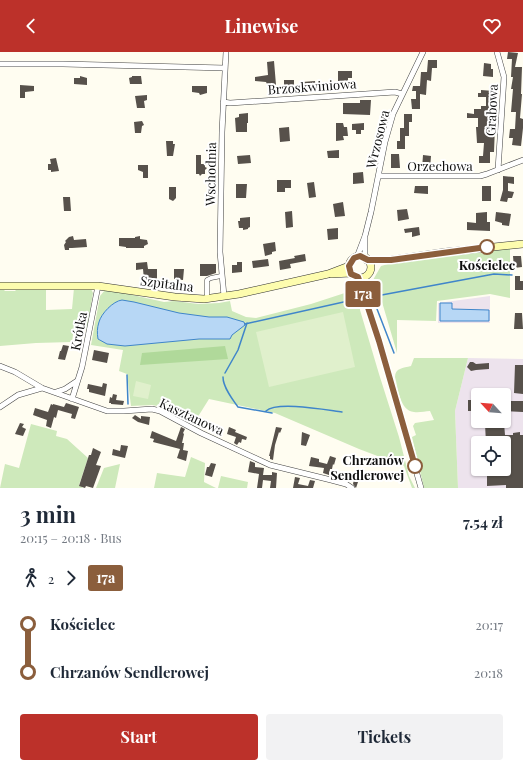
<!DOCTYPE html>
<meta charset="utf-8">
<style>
body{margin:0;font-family:"Playfair Display",serif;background:#f2f2f3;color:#1f2937;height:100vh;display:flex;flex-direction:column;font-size:15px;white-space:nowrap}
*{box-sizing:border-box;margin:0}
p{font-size:13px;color:#747a83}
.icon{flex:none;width:22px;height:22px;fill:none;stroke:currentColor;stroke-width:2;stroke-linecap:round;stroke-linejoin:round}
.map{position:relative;height:436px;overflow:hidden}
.panel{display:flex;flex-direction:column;background:#fff;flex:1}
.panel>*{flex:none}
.badge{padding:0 8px;border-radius:3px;font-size:14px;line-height:26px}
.needle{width:26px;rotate:296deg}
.fabs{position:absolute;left:471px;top:336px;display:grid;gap:8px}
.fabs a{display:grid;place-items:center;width:40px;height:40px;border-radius:4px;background:#fff;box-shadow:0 1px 3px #0004;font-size:20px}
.map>.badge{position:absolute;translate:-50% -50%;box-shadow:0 0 0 2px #fff}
.legs{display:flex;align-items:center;gap:6px;height:44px;padding:0 20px;font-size:13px}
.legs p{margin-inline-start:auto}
.head{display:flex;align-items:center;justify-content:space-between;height:68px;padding:0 20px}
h1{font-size:22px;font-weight:700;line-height:30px}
.cta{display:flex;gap:8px;margin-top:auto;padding:8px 20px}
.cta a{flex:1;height:46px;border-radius:4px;background:#bc312a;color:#fff;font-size:16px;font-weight:700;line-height:46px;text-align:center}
.cta a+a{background:#f2f2f3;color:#1f2937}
ul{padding:0 20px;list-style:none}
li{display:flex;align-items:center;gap:14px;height:48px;font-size:15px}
li i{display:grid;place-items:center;width:6px;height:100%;margin:0 5px;background:currentColor}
li i::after{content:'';width:10px;height:10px;margin:-5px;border:3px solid;border-radius:50%;background:#fff}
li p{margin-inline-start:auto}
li:first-child i{background:linear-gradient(#0000 50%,currentColor 0)}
li:last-child i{background:linear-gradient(currentColor 50%,#0000 0)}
header{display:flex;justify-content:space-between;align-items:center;height:52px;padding:0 20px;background:#bc312a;color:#fff;font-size:18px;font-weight:700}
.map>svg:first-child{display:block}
</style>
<header><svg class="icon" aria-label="back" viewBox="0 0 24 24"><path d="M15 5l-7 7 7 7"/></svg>Linewise<svg class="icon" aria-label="heart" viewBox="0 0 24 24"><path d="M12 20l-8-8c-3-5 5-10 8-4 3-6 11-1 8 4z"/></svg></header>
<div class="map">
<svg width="523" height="436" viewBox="0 0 523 436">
<rect width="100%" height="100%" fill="#fffdf1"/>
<path fill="#ede3ed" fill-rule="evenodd" d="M490 244V271H438V251Z
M468 306 523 307V436H458L455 359ZM478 343H504V369H478ZM478 391H504V417H478Z"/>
<path fill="#cee9bb" d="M510 196V246L490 242 437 249 436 269 397 268V301L382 250 372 247 369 235 381 214 402 208 481 200 482 202H488V199Z
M46 236V258L72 257 74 236 91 237 93 241 87 277 74 275 72 290 36 291 0 294V237H3L5 239H15L17 237Z
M105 238H110L164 250 175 249 198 252 219 251 230 249 232 259 246 265 256 266 311 252 354 238C359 243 361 250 360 258L379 322 399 385 409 424 415 436H412L404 414 359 397 275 361 209 347 194 371 185 364 171 358 169 356 152 353 131 354 127 322 119 319 123 298 91 293 100 244Z
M414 306H468L455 359 458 436H424L412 385 416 383 413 374 415 371 434 368 430 359C425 359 419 361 414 360 400 359 398 336 395 325 395 316 403 316 411 314Z
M31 372 57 379 56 384 67 387 88 406 79 433 83 436H0L5 412 19 416Z
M191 405 205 411 204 430 216 436H154L157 421 185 425Z
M120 412 115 436H96L104 416Z
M221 424 248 430 247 436H218Z"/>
<path fill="#b0d99a" d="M225 294 228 307 140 313 142 301Z"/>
<path fill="#e0f0cc" d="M343 260 355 315 269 335 256 280Z
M136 329 151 333 148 347 133 344Z"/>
<path fill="#b7d7f5" stroke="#3f85ca" d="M122 248 134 250 179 261 209 265H227L244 270 245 273 232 283 230 287H199L125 294 107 292 98 287C97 281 97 276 99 270 101 262 113 249 122 248Z
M440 251H452V257L489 258V269H440Z"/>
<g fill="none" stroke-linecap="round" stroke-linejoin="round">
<path stroke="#3f85ca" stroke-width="1.5" d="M372 244 394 301
M371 245 494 222 512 223
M245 272 357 247
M225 321 238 298 247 271
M127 323 128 352
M223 325C223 335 232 347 238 355L272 361
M266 359C277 349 326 358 342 360"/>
</g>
<path fill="#57514b" d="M508 0 518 1 515 15H522L521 42H522L520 66 523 67V76L521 94 512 93 513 86H509L510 77H515L516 60H511L513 37H511L513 25H511L512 7H507Z
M428 8H437V16H432L431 29 427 28 426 43 420 42V57H412L411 47H416V39H412L413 34H420L421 20H427Z
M274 9 276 33H270V32H267L266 30 255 29V25L268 23 267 10Z
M484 11 491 12V17H493V25L483 24Z
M338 19H352V26H348V29H338Z
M80 24 87 26V33L74 32V26H80Z
M132 24H141L142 32H130L129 26 132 25Z
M284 28H294V38H287V35H284Z
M315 29 316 37 302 38V30Z
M20 33 34 34V39L25 40V46H20Z
M192 34H207V41L200 43 199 41 192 40Z
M481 38 494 39V50H497L496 74H495L494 100H490V111H479V104H483L484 91H477L476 75H478V66H467V61L474 62V57H481V54H486V45H478V41H481Z
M147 43V48L144 49 145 56H137L135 44Z
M360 48H371L370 63 343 62V51H360Z
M248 61V71H247V80H236L235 66 239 65V62Z
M404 62H412V70H409V84H405V97H397V89H400V76H404Z
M142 69 144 73 142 74 141 81H135L134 70Z
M336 71H343L344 75H347L348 84H343L344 88 336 89Z
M364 71V78H361V82H356V78H352V72Z
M289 75 290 89 280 90 279 76Z
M166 89H173V92H175L173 104H167Z
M339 98V106H328L327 99Z
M391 102H399L400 116H391Z
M196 103H201V112H205V115L207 116 205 118V122H202L200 124 199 122H196Z
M250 103 251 111 238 112 237 104Z
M423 103 431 104 430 117H422Z
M56 106 59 119 51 120V118H48V112H51L50 107Z
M138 113H148V126H143V120L138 118Z
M363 120 364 131 353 132V121Z
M503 124 514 125V132L508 131V139L514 140 512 146H508L507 150 500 149 503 138Z
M277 128H291V136H285V140H277Z
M314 130 316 145 309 146 307 131Z
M236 132H247L246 146H236Z
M415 134H428V142L414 141Z
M482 134H491V149H482Z
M169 135H176V146L173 149 169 147Z
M63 145H70L71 159H64Z
M343 150 345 164 335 165 333 152Z
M407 157 409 167 398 169 397 158Z
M292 159 293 175 286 176 285 160Z
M487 160V170H490V179L467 178V170L476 171V161Z
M496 160 511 162 509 174 502 173V171L495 169Z
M250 165V175L248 176V177L243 178V176H239L238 169H240V166Z
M419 175 420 183 412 185V180L405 181 404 177Z
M338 176V187L328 188 327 177Z
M73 184 74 188 86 187 87 195 72 196H69V198H65L64 193 66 190 65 189 69 185Z
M140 184V187L147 188 148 192 144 194V196H126V195L119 194V186H135V185Z
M275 190 276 199 272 200V202L265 204 263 192Z
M305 202 306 209 290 212 291 216 280 218 279 209 295 206 294 204Z
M513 204H521L522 215 514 216Z
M268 207 269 214 253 216 252 209Z
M147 210 148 217H157V227L144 228 143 217 136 218V211Z
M237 210H242V220L232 221V213H237Z
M200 212H216V221L207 224H200Z
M174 217H184L183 228 174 227Z
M515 224H520V229H523V238H515Z
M515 261H522L523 277H514Z
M63 293 69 294 65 308 58 307 60 299H61Z
M94 298 109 301 107 311 92 308Z
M470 310H473L476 312 489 311V317L476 318 471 319 467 315Z
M515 313H523V342L514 341Z
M103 331 107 332 105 344 89 340V337H87L88 332 102 335Z
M113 342 117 343 116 348 124 349 123 353 111 352V351H109L110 345 112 346Z
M468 348H478V359H468Z
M504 349H523V360L504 359Z
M66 351 79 355 75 367 71 366 72 362 58 358 56 366 54 365 51 376 46 374 47 368 33 363 35 356 48 360 51 352 53 353V352L64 355Z
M135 363 141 367V364L150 365 149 373 138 370 132 366Z
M20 371 24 372 22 375 26 377 23 384 15 382Z
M504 371 505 383H513V381L520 380V383H523V436H506V433L487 434V417H504V391H486L485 372Z
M181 375 185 377 183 381 184 382 182 391H184L183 398 188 399 186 409 177 406 180 397 153 390 154 387 150 386 152 379 176 389Z
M229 375 236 378 235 380 247 385 246 388 242 387 241 391 239 390 237 393 234 391 236 385 227 382Z
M276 375 282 376 280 381 279 380 275 393 273 408 270 407V404H269Z
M302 380 310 383 306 394 301 393Z
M121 393 128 394 125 406 112 403 113 397 120 399Z
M93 396 101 400 96 413 101 414 93 436 86 434 85 436 79 434 89 403H91Z
M330 404 336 406 334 413 333 412 332 417H330L329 423 323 421 324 416 309 414 311 405 319 407V410L327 412Z
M250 409 255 411V415L264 416 263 423H272V420L277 421 276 436H270L271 429 263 428 262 436H257L259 422 248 420Z
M211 411 216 412 212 425 205 423 207 415H209Z
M356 417 362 418 356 436 353 432Z
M295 425 300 426 298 432 308 434 310 428 315 429 313 436H293Z"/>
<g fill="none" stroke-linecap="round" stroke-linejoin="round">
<defs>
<path id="pedestrian" d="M207 243V228L211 226 221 224"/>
<path id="minor" d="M497 0 504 25 498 118
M0 12H63L225 16
M223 50 230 51 395 40 402 42
M379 124H480L487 122 523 108
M365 185V206
M357 205 365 184 371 160 385 90 393 62 423 0
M365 224 366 246
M358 225 379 289 421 436
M224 244 220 200 222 80 226 0
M0 314 15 320 42 336 107 359H124L152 357 160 359 201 381 270 413 331 428 346 432 352 436
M56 340 65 337 77 329
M72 347 82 315 98 234
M0 355 18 343 42 336"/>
<path id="secondary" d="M349 215a11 11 0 1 1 22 0a11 11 0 1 1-22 0Z
M367 208H391L446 200 523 192
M331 222 351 221
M0 234H98L175 245 204 247 239 242 328 222 349 214"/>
</defs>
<use href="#pedestrian" stroke="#424242" stroke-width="5"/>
<use href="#minor" stroke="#424242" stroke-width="6"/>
<use href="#secondary" stroke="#313131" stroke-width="8"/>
<use href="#pedestrian" stroke="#fff" stroke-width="4"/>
<use href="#minor" stroke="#fff" stroke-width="5"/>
<use href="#secondary" stroke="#fdfcae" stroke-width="7"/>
</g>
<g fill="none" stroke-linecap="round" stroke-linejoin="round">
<defs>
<path id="line-1" d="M415 414 379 289 358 225 351 222 349 214 354 206 360 204 368 208H391L487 195"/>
</defs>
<use href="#line-1" stroke="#fff" stroke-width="9"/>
<use href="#line-1" stroke="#8b5e3c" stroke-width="6"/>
</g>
<g fill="#fff" stroke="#8b5e3c" stroke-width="2">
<circle cx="487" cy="195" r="7"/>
<circle cx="415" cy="414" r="7"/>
</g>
<g text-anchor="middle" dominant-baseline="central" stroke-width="4" stroke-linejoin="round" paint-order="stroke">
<g font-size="13" fill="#0f0f0f" stroke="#fff">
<text transform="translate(312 34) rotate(-4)">Brzoskwiniowa</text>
<text transform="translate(491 58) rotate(-87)">Grabowa</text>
<text transform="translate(377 87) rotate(-76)">Wrzosowa</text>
<text x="440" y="113">Orzechowa</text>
<text transform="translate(210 122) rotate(-89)">Wschodnia</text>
<text transform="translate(167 231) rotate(7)">Szpitalna</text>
<text transform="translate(78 279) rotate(-79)">Krótka</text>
<text transform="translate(192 364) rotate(25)">Kasztanowa</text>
</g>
<g font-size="13" font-weight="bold" fill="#0f0f0f" stroke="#fff">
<text x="487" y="212">Kościelec</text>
<text x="404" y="407" text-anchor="end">Chrzanów<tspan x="404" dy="15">Sendlerowej</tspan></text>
</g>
</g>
</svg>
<div class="fabs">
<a><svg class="needle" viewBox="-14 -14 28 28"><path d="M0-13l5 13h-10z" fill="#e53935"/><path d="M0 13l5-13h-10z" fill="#747a83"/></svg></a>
<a><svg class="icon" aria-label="locate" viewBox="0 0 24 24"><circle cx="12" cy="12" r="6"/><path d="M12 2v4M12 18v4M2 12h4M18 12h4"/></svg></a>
</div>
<b class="badge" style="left:363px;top:242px;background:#8b5e3c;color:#fff">17a</b>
</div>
<section class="panel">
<div class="head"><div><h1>3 min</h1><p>20:15 – 20:18 · Bus</p></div><b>7.54 zł</b></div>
<div class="legs"><svg class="icon" aria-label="walk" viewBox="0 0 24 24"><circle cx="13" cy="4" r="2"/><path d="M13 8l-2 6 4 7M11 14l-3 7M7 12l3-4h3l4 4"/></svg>2<svg class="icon" aria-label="forward" viewBox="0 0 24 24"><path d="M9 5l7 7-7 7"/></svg><b class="badge" style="background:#8b5e3c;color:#fff">17a</b></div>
<ul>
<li><i style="color:#8b5e3c"></i><b>Kościelec</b><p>20:17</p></li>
<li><i style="color:#8b5e3c"></i><b>Chrzanów Sendlerowej</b><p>20:18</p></li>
</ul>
<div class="cta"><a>Start</a><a>Tickets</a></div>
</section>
